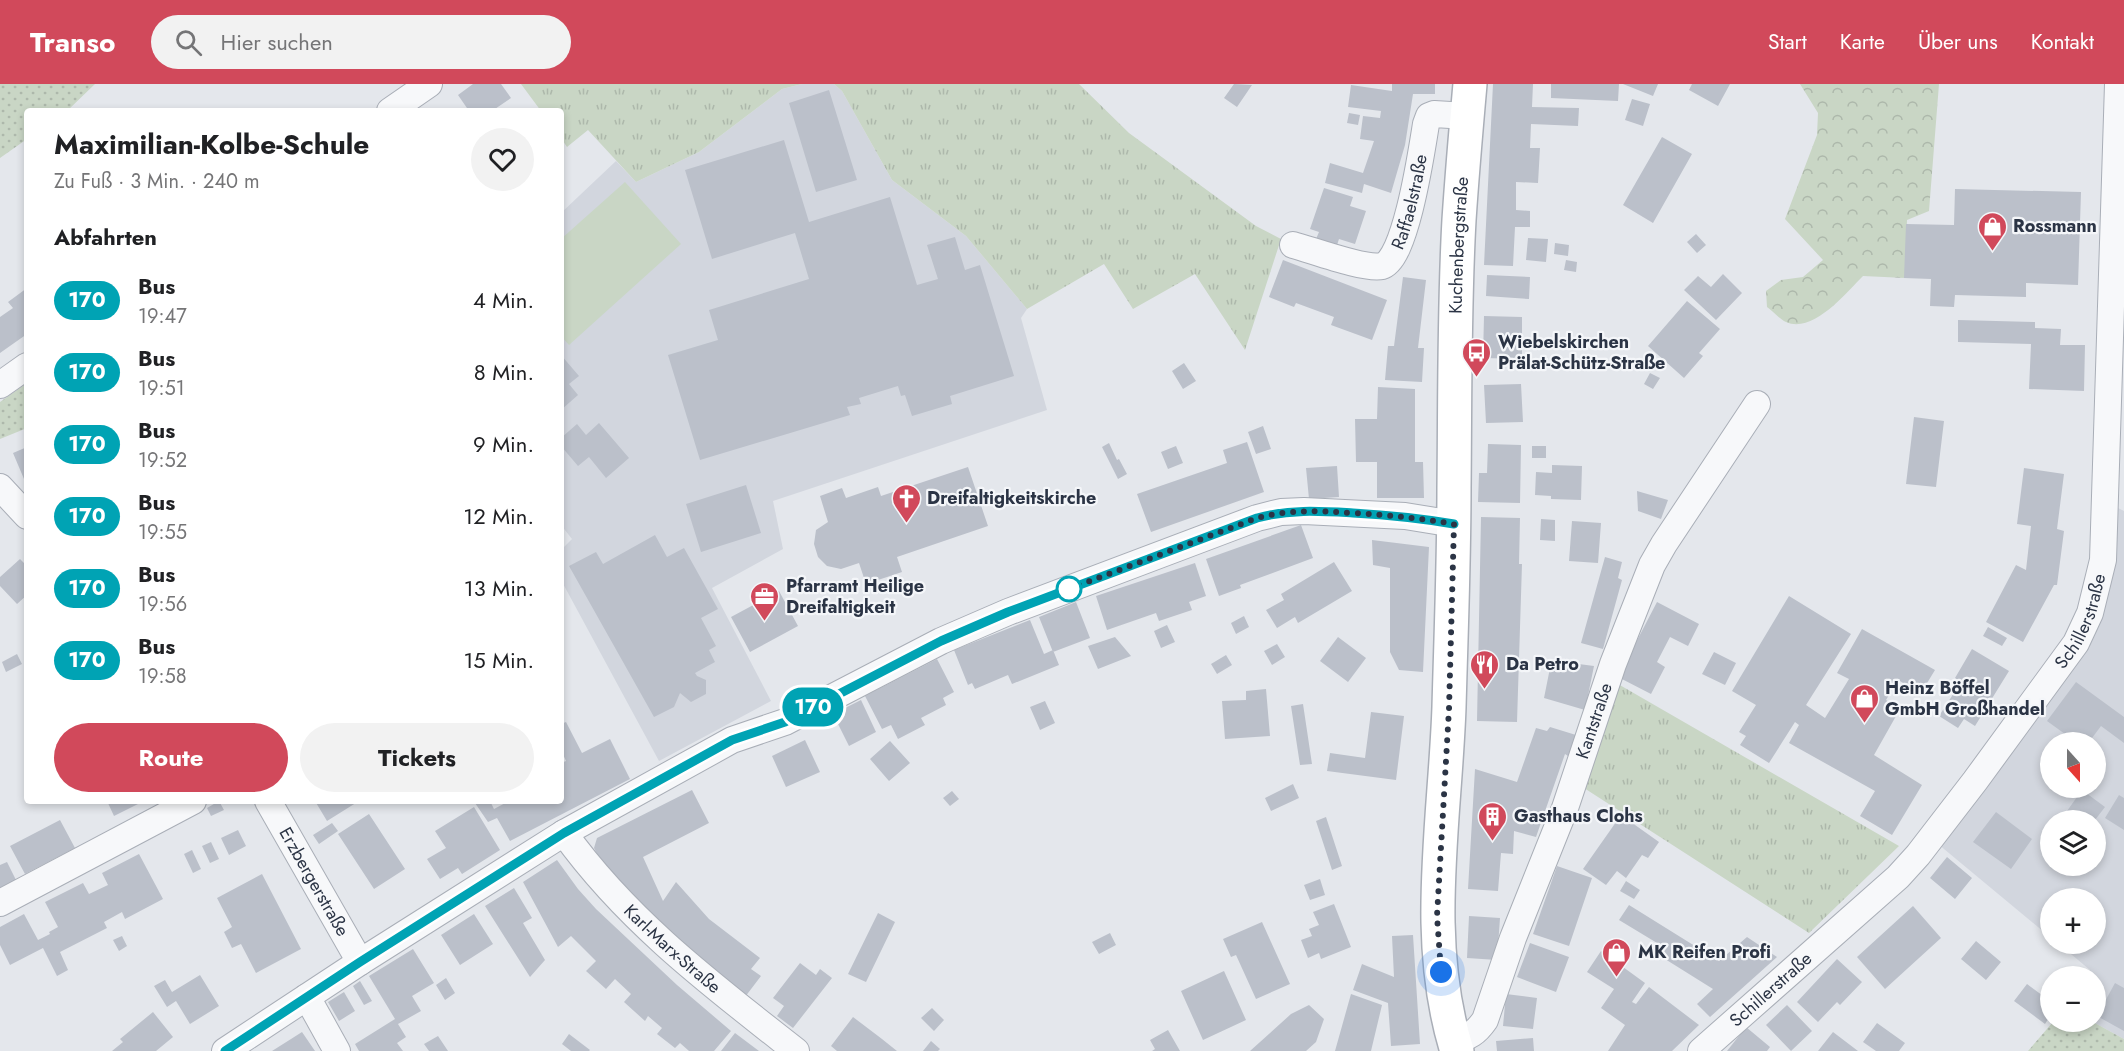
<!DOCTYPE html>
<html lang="de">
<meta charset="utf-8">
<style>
body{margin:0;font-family:Jost,sans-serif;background:#f2f2f2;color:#202124;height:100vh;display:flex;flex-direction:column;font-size:22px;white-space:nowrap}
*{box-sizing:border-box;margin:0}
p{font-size:20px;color:#757577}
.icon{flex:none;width:33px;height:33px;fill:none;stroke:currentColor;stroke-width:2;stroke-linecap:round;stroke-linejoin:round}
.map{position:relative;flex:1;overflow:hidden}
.side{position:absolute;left:24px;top:24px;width:540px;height:696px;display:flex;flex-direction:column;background:#fff;border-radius:6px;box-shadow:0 3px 9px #0003}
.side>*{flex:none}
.badge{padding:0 12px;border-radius:20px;font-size:21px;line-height:39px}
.needle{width:39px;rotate:159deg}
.controls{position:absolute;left:2040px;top:648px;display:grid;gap:12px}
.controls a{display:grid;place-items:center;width:66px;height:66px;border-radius:50%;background:#fff;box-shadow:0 3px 9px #0003;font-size:30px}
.you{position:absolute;width:30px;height:30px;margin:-15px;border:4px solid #fff;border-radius:50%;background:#1a73e8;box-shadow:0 0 0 9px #1a73e833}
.map>.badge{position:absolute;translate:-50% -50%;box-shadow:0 0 0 3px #fff}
h2{padding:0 30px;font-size:22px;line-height:54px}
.round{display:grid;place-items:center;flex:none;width:63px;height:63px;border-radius:32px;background:#f2f2f2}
.summary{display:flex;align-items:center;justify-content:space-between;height:102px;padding:0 30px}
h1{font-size:28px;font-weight:700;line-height:45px}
.primary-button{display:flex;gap:12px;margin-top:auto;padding:12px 30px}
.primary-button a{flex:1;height:69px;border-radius:36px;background:#d1495b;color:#fff;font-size:24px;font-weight:700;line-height:69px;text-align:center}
.primary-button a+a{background:#f2f2f2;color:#202124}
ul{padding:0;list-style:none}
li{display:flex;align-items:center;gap:18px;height:72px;padding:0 30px}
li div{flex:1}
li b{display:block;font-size:22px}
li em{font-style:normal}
li .badge{min-width:66px;font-weight:700;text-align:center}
header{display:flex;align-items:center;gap:36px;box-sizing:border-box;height:84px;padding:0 30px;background:#d1495b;color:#fff}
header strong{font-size:28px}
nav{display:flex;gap:33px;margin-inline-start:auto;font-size:21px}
.search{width:420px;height:54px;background:#f2f2f2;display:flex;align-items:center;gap:15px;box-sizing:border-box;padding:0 21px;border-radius:33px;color:#757577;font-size:22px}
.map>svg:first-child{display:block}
</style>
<header>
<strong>Transo</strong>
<div class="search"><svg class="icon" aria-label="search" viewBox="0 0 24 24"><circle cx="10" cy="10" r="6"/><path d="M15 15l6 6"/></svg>Hier suchen</div>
<nav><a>Start</a><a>Karte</a><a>Über uns</a><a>Kontakt</a></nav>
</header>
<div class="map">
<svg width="2124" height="967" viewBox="0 0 2124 967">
<defs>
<pattern id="grass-dots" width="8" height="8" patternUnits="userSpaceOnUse" patternTransform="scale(1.5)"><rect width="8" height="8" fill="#c9d6c5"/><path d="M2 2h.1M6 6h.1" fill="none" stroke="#adb8ab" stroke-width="1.8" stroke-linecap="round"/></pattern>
<pattern id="forest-crowns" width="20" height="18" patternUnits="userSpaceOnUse" patternTransform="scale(1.5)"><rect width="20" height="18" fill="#c9d6c5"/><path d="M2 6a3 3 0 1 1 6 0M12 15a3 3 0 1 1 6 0" fill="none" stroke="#adb8ab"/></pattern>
<pattern id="park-tufts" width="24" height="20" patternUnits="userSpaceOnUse" patternTransform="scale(1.5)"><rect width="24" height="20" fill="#c9d6c5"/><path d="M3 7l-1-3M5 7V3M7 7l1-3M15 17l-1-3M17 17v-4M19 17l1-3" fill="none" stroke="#adb8ab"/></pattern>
</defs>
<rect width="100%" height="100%" fill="#e4e7ec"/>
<path fill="#d2d6de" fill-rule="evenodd" d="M802 0H834L842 7 892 96 966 152 1027 225 1021 234 1047 326 773 417 783 465 712 504 771 617 659 677 561 496V466L572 455 561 441V129L616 77 636 98 699 68 782 5Z
M2118 424 2124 427V955L2093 938H2096V892H2086L2090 886 2059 860H2096V814H2050V853L1938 760 2111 493ZM2050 658H2096V704H2050ZM2050 736H2096V782H2050Z"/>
<path fill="url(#grass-dots)" d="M0 0H95L67 27H27V55L0 74Z
M27 299V344L0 355V318Z
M2053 938H2093L2124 955V967H2028Z"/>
<path fill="url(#forest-crowns)" d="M1800 0H1939L1929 127 1907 136 1905 194 1863 192C1846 209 1813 250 1786 238 1779 235 1773 227 1767 223L1766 207 1781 196 1803 193 1823 176 1785 135 1817 51 1818 29Z"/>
<path fill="url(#park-tufts)" d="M521 0H802L782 5 699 68 636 98 588 46 567 63 561 54V27H541Z
M834 0H1079L1129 49 1256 142 1281 155 1245 266 1195 190 1133 225 1104 180 1027 225 966 152 892 96 842 7Z
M1618 600 1899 762 1809 849 1584 704Z"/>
<path fill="#c9d6c5" d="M625 98 681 160 569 261 561 252V155Z"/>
<path fill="#bbc0ca" d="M473 0H501L511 14 492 27H469L458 11Z
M1234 0 1252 1 1237 23 1224 14Z
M1392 0H1435V10H1413L1405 61 1391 109 1364 100 1362 109 1325 99 1330 79 1363 89 1374 57 1360 55 1363 32 1380 34 1381 27 1348 23 1351 1 1392 7Z
M1493 0H1533L1532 23 1579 24 1578 42 1531 40 1530 64H1540L1538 99 1516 98V126L1530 127V143H1515L1513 182 1484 181Z
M1551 0H1619L1618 17 1551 14Z
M1623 0H1658L1653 12Z
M1692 0H1730L1718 22 1689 6Z
M829 6 857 96 816 108 789 19Z
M1632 15 1650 20 1643 42 1625 36Z
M1349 29 1360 31 1358 41 1347 39Z
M1662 53 1692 70 1653 139 1623 121Z
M784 56 809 138 890 113 917 201 938 195 927 161 955 153 965 186 980 181 1014 292 950 312 952 320 912 332 905 311 901 312 898 302 859 314 861 320 847 323 850 331 700 376 668 271 718 256 709 226 809 195 795 149 712 175 685 86Z
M1324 104 1353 113 1350 122 1366 127 1355 160 1339 155 1337 161 1316 155 1319 148 1310 145Z
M1955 105 2081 108 2078 201 2026 199V213L1955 211 1954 223 1930 222 1931 195 1904 194 1906 140 1954 141Z
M1696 150 1706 161 1697 169 1687 158Z
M1528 154 1548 155 1546 178 1526 176Z
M1555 159 1569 161 1568 172 1554 170Z
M1283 176 1387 216 1372 256 1331 241 1334 233 1296 219 1294 223 1269 213Z
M1566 176 1577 178 1576 188 1564 186Z
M1723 190 1742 209 1716 236 1684 206 1698 192 1711 203Z
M1487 191 1530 193 1529 215 1486 212Z
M1403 193 1426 196 1418 264H1424L1422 298 1385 296 1388 262H1394Z
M27 204V250L0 269V233L13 224 8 218Z
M1687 217 1720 245 1699 269 1703 272 1684 294 1648 262Z
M1484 232 1522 233V275L1483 274Z
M1958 236 2035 238V244L2061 245 2060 261H2085L2084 307 2029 305 2031 260 1958 258Z
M561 271 579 292 569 300 578 311 561 326Z
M1184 279 1196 297 1183 305 1172 287Z
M1650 289 1660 294 1653 305 1644 300Z
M1521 300 1523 338 1486 339 1484 301Z
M1378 303 1415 305V378H1423L1424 414H1377V378H1356L1355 335H1377Z
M1914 333 1944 337 1936 403 1906 400Z
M599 339 629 374 606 394 589 373 578 382 561 362V354L577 340 586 351Z
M1263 342 1271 365 1256 370 1248 348Z
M1247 358 1264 408 1151 448 1137 410 1227 379 1223 366Z
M1109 359 1117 376 1119 375 1127 390 1118 395 1102 363Z
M1488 360 1521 361 1520 419 1478 418 1479 389H1487Z
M1176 362 1183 379 1168 385 1161 368Z
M1532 362H1546V374H1532Z
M27 363V394L24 395 13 369Z
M1552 381 1582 382 1581 416 1551 415V412L1535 411 1536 388 1552 389Z
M1337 382 1339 413 1309 415 1306 384Z
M968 383 988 442 897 473 902 488 866 500 859 479 841 485 827 482 818 473 814 460 816 446 828 438 820 412 842 404 846 414 878 403 881 412Z
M2024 384 2064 390 2057 445 2064 447 2057 501H2054L2023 558 1986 538 2016 481 2026 486 2031 442 2017 440Z
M746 401 761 449 701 468 686 420Z
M1637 407 1668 416 1661 435 1638 427Z
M1481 433 1520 434 1519 480H1522L1517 638 1477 637Z
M1541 435 1555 436V457L1540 456Z
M1572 437 1601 439 1598 479 1569 477Z
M1301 441 1313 474 1240 501 1241 504 1219 512 1206 475Z
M655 451 667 473 684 464 718 525 701 534 716 562 709 566 715 578 695 589 697 592 706 596V610L691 618 680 609 674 623 654 633 569 482 596 468 603 480Z
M1372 456 1429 463 1423 588 1399 586 1390 568V484L1373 481Z
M1605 473 1622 478 1618 494 1622 496 1603 565 1581 559Z
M20 475 27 482V511L17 520 0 502V493Z
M1334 478 1352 507 1298 539 1295 533 1277 544 1266 526 1284 516 1281 510Z
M1195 479 1206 512 1189 518 1192 526 1159 537 1156 529 1107 546 1096 512Z
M779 507 798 542 750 568 731 533Z
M1789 512 1851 550 1806 621 1825 634 1849 595 1837 589 1862 545 1935 586 1921 609 1898 596 1886 616 1900 625 1874 671 1922 701 1892 751 1860 732 1875 707 1789 659 1799 641 1795 638 1769 679 1740 661 1746 652 1739 648 1756 621 1732 607Z
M1076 518 1090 554 1053 568 1039 533Z
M1657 518 1699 540 1688 562 1670 553 1657 578 1665 583 1651 610 1618 593Z
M1244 532 1249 543 1236 550 1231 539Z
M1030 536 1044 570 1053 566 1059 581 1012 600 1008 591 975 605 972 599 968 601 954 566Z
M1167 541 1175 558 1161 564 1154 547Z
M1988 543 2007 554 2002 562 1983 552Z
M1115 553 1131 572 1098 585 1088 562Z
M1338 553 1366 574 1348 598 1320 577Z
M1277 560 1285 573 1272 581 1264 567Z
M1972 565 2009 587 1975 642 1964 635 1958 644 1939 632 1961 598 1955 594Z
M1714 568 1736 579 1725 601 1702 590Z
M17 570 22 580 6 588 2 578Z
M1226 571 1232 581 1217 590 1211 580Z
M937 575 954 608 943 614 946 621 921 634 925 641 898 655 891 641 882 645 865 612Z
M1548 576 1594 582 1585 626 1544 614 1550 584H1547Z
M2076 598 2124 633V659L2101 642 2089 658H2076L2047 637Z
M1266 605 1270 652 1225 655 1222 617 1246 616V607Z
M861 616 876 648 849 662 833 630Z
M1045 617 1055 639 1040 646 1030 623Z
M1303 620 1312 680 1300 681 1291 622Z
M1371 628 1404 632 1396 696 1327 687 1330 669 1365 674Z
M566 638 582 669 610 655 630 695 510 757 497 734 488 738 475 719 490 717 494 725 509 717H561V679L566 677 561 666V640Z
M1550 643 1576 651 1568 672 1565 670 1536 753 1514 747 1513 770 1501 769 1498 807 1468 805 1475 685 1517 698 1536 644 1547 647Z
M805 656 820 688 786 703 772 672Z
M890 657 910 679 889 697 870 675Z
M1293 700 1299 714 1271 727 1265 714Z
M692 706 709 739 643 773 663 817 676 798 709 835 760 874 751 885 761 892 745 913 651 836 608 792 594 764 597 754Z
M2082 706 2105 723 2095 736H2065L2062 734Z
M952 707 959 715 950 722 943 714Z
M2119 711 2124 714V746L2105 734Z
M107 717H144L114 732Z
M219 717 224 726 211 732 207 724Z
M315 717H359L327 737Z
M474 723 500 766 462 790 458 784 440 795 427 775 446 764 435 747Z
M1996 728 2032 755 2011 785 1973 758Z
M369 730 405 785 374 805 338 750Z
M1621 731 1659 758 1648 774 1642 771 1626 794 1617 787 1606 801 1583 785Z
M1326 733 1342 782 1332 786 1316 737Z
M60 736 75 764 25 790 10 762Z
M332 739 338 747 319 760 313 751Z
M238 746 246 762 229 771 221 754Z
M211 758 219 775 210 779 202 762Z
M192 766 201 785 193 789 184 770Z
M139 770 163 815 125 835 122 828 104 838 107 844 60 868 68 886 57 892 43 864 10 881 0 861V843L24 830 38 856 50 850 49 848 58 843 45 818 83 799 89 810 108 801 102 789Z
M1947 773 1972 794 1955 815 1930 794Z
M557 776 578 805 596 825 677 901 731 947 714 967H689L680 959 675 964 657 950 662 944 648 932 645 937 624 918 631 910 615 895 606 905 586 887 596 877 571 852 558 863 523 798Z
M7 778 16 796 0 804V781Z
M1557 782 1592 794 1569 862 1533 850Z
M262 790 301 865 256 889 241 860 232 864 224 848 232 843 217 814Z
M1320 795 1325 811 1310 816 1304 801Z
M1626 797 1640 806 1634 815 1620 807Z
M514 804 532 834 523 839 545 876 530 893 485 822Z
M1334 820 1351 863 1321 875 1319 869 1308 874 1301 856 1312 852 1309 845 1319 841 1313 828Z
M1629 821 1719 877 1747 853 1777 873 1710 933 1697 920 1713 905 1657 870 1662 862 1619 836Z
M1913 822 1941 854 1885 905 1857 873Z
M878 829 895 838 866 898 848 890Z
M474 830 493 860 460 881 441 851Z
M1469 832 1500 834 1497 876 1467 874Z
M1262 838 1290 900 1256 915 1236 871 1231 873 1223 855Z
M1110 849 1116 861 1099 870 1092 858Z
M1413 851 1420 960 1391 962 1388 919 1353 906 1362 880 1394 893 1392 852Z
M122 852 127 862 119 867 113 856Z
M1976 857 2001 878 1986 896 1961 875Z
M1530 859 1569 873 1556 908 1517 893Z
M413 865 434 899 412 912 421 927 398 940 406 953 397 959 403 967H359L355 960 395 935 369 892Z
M1601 867 1645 899 1632 918 1636 920 1649 903 1699 941 1672 967H1608L1625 941 1601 924 1614 905 1587 888Z
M1837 875 1862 898 1840 921 1837 918 1818 938 1797 918Z
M800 879 816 891 820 885 832 894 793 944 777 932 784 922 773 914Z
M1224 887 1246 936 1203 956 1181 907Z
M200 891 219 922 190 940 176 917 167 923 154 902 165 896 172 908Z
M446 894 455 909 445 916 436 901Z
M360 897 372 917 364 921 353 902Z
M2115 899 2124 904V947L2097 932Z
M2027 900 2050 917V932L2045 940 2014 917Z
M344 908 355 927 339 937 328 918Z
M1351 910 1382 921 1371 967H1335Z
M1506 910 1537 914 1533 945 1503 942Z
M1309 921 1324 935 1316 958 1306 967H1250L1291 930Z
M1787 921 1812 947 1791 967 1766 941Z
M932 924 944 936 934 947 921 934Z
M153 928 173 953 156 967H112L123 958 120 955Z
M853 933 882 955 897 967H837L831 962Z
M1877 939 1905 959 1899 967H1876L1863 958Z
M1746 943 1770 963 1767 967H1727Z
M1168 946 1180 967H1152L1155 965 1150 956Z
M302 948 315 967H272L291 955Z
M1833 948 1858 967H1818Z
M735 949 759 967H721Z
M569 950 590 966 589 967H571L562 960Z
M438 952 448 967H429L424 960Z
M1533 954 1534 967H1497L1496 957Z
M931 957 940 965 938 967H923Z"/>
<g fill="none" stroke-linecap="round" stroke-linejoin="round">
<defs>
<g id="minor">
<path d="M390 27 429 0"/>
<path id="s1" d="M1293 161C1312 166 1365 186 1382 182 1406 176 1422 64 1426 40L1429 32 1434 30 1467 32"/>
<path d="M0 301 27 282"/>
<path d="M0 403 27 432"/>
<path id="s2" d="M268 717 360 878"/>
<path id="s3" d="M564 749C627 837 712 901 796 967"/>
<path d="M0 819 193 717"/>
<path d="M307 913 337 967"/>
<path id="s4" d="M1454 957C1469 953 1476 949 1485 936L1513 854 1565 724 1613 580 1652 481 1664 460 1757 320"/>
<path d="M225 967 360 878 564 749 732 656 785 638 941 557 1008 528 1257 434 1281 428 1304 427 1405 432 1454 440"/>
<path id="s5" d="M1701 967 1898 793 1918 771 1975 697 2076 559 2090 529 2103 476 2118 0"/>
</g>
<g id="secondary">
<path id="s6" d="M1457 967C1422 855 1445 738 1449 623 1451 550 1454 477 1454 404 1455 315 1454 225 1459 136 1462 91 1466 45 1470 0"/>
</g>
</defs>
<use href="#minor" stroke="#a9aeb7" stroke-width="28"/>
<use href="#secondary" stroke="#a9aeb7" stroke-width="36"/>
<use href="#minor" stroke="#f7f8fa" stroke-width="26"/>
<use href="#secondary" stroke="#fff" stroke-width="33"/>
</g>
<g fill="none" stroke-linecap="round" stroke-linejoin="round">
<defs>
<path id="line" d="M225 967 360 878 564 749 732 656 785 638 941 557 1008 528 1257 434C1290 425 1319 427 1353 429 1388 431 1419 434 1454 440"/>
</defs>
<use href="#line" stroke="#fff" stroke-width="14"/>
<use href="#line" stroke="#00a3b4" stroke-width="9"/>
<path stroke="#2b3445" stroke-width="6" stroke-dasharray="0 10.8" d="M1069 505 1257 434C1290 425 1319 427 1353 429 1388 431 1419 434 1454 440L1449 625 1437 832 1441 888"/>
</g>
<defs>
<symbol id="shop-pin" viewBox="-11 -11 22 30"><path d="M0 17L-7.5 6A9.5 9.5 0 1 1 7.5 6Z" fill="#d1495b" stroke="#f4f6f9"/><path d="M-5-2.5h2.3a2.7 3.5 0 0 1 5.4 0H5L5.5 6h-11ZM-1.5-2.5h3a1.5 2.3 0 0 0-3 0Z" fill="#fff"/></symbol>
<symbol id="bus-pin" viewBox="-11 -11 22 30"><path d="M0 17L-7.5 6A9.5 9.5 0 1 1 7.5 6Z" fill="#d1495b" stroke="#f4f6f9"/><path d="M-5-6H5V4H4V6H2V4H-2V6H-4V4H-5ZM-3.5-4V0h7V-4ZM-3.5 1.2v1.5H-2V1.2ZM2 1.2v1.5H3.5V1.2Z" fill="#fff"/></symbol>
<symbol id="church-pin" viewBox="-11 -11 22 30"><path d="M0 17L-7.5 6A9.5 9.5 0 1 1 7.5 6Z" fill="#d1495b" stroke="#f4f6f9"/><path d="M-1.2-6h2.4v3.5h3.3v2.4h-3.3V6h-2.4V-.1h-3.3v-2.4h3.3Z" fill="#fff"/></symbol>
<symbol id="office-pin" viewBox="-11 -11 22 30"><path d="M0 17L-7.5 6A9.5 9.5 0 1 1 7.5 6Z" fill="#d1495b" stroke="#f4f6f9"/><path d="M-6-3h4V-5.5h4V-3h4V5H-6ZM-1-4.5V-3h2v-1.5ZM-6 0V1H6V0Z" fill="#fff"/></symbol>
<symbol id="restaurant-pin" viewBox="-11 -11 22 30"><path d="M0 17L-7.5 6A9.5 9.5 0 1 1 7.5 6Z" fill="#d1495b" stroke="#f4f6f9"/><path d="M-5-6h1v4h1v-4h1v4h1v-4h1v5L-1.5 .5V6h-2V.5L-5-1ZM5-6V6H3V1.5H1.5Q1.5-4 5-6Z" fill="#fff"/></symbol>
<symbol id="building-pin" viewBox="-11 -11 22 30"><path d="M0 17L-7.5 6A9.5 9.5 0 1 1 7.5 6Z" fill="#d1495b" stroke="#f4f6f9"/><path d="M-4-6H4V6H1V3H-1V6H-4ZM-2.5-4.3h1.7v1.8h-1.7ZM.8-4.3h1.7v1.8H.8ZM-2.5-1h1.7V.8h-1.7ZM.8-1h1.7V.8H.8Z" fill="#fff"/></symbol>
</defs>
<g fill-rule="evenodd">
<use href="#shop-pin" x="1976" y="126" width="33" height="45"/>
<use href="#bus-pin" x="1460" y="252" width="33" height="45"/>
<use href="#church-pin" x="890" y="398" width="33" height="45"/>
<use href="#office-pin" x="748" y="496" width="33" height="45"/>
<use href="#restaurant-pin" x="1468" y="564" width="33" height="45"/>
<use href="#shop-pin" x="1848" y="598" width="33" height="45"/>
<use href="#building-pin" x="1476" y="716" width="33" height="45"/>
<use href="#shop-pin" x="1600" y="852" width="33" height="45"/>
</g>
<circle fill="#fff" stroke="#00a3b4" stroke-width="3" cx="1069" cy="505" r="12"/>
<g text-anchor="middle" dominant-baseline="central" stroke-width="4.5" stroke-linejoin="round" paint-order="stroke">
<g font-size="18" fill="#2b3445" stroke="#f4f6f9">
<text stroke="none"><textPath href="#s1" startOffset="164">Raffaelstraße</textPath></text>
<text stroke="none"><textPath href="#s6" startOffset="808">Kuchenbergstraße</textPath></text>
<text stroke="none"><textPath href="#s5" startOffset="579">Schillerstraße</textPath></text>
<text stroke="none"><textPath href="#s4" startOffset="357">Kantstraße</textPath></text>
<text stroke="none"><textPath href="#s2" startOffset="93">Erzbergerstraße</textPath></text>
<text stroke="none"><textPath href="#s3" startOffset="159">Karl-Marx-Straße</textPath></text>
<text stroke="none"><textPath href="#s5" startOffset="93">Schillerstraße</textPath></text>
</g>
<g font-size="18" font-weight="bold" fill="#2b3445" stroke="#f4f6f9" text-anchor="start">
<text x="2013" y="142">Rossmann</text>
<text x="1498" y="258">Wiebelskirchen<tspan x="1498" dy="21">Prälat-Schütz-Straße</tspan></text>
<text x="927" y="414">Dreifaltigkeitskirche</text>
<text x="786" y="502">Pfarramt Heilige<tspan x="786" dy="21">Dreifaltigkeit</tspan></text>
<text x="1506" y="580">Da Petro</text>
<text x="1885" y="604">Heinz Böffel<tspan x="1885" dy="21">GmbH Großhandel</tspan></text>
<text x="1514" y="732">Gasthaus Clohs</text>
<text x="1638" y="868">MK Reifen Profi</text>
</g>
</g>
</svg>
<div class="controls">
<a><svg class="needle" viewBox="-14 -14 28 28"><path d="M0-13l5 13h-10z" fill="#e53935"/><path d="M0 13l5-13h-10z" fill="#757577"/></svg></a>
<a><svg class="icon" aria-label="layers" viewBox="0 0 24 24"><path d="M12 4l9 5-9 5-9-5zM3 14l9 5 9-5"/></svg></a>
<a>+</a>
<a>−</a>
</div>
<div class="you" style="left:1441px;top:888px"></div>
<b class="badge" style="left:813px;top:623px;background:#00a3b4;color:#fff">170</b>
<section class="side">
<div class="summary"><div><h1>Maximilian-Kolbe-Schule</h1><p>Zu Fuß · 3 Min. · 240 m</p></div><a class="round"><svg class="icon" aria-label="heart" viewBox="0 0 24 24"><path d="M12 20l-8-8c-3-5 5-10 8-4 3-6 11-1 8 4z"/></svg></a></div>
<h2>Abfahrten</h2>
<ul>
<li><span class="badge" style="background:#00a3b4;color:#fff">170</span><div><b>Bus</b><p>19:47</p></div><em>4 Min.</em></li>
<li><span class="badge" style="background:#00a3b4;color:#fff">170</span><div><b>Bus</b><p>19:51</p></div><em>8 Min.</em></li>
<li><span class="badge" style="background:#00a3b4;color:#fff">170</span><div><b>Bus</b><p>19:52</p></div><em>9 Min.</em></li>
<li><span class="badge" style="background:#00a3b4;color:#fff">170</span><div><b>Bus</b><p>19:55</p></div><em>12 Min.</em></li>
<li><span class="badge" style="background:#00a3b4;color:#fff">170</span><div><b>Bus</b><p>19:56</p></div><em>13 Min.</em></li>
<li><span class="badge" style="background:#00a3b4;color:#fff">170</span><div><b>Bus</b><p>19:58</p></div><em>15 Min.</em></li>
</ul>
<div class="primary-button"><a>Route</a><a>Tickets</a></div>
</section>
</div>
